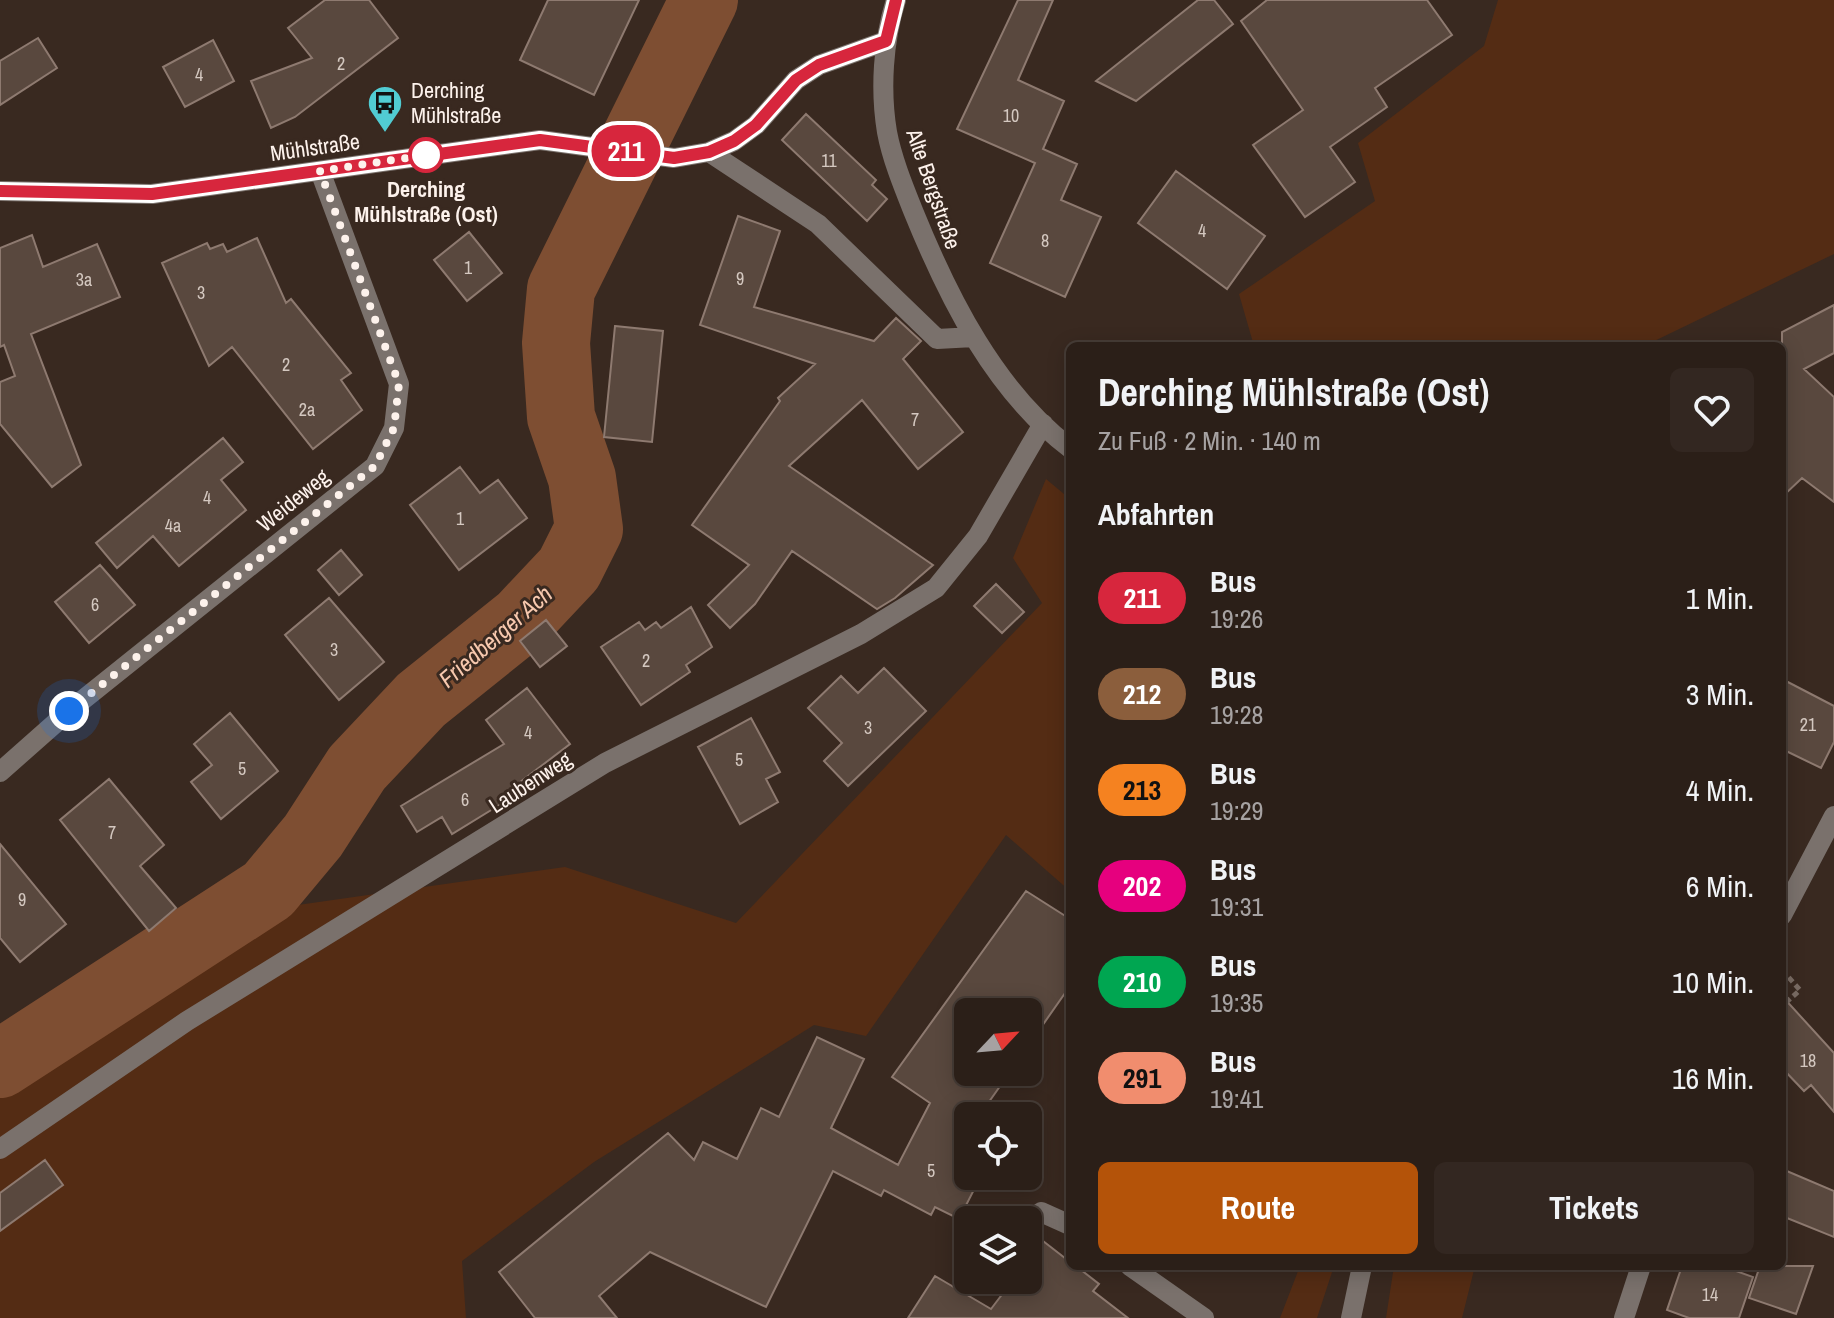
<!DOCTYPE html>
<html lang="de">
<meta charset="utf-8">
<style>
body{margin:0;font-family:"Archivo Narrow",sans-serif;background:#332721;color:#f1f3f6;height:100vh;display:flex;flex-direction:column;font-size:30px;white-space:nowrap}
*{box-sizing:border-box;margin:0}
p{font-size:26px;color:#a6a2a2}
.icon{flex:none;width:44px;height:44px;fill:none;stroke:currentColor;stroke-width:2;stroke-linecap:round;stroke-linejoin:round}
.map{position:relative;flex:1;overflow:hidden}
.drawer{position:absolute;left:1066px;top:342px;width:720px;height:928px;display:flex;flex-direction:column;background:#2b1f18;border-radius:12px;box-shadow:0 4px 20px #0003,0 0 0 2px #473d37}
.drawer>*{flex:none}
.badge{padding:0 16px;border-radius:26px;font-size:28px;line-height:52px}
.needle{width:52px;rotate:64deg}
.controls{position:absolute;left:954px;top:998px;display:grid;gap:16px}
.controls a{display:grid;place-items:center;width:88px;height:88px;border-radius:12px;background:#2b1f18;box-shadow:0 4px 20px #0003,0 0 0 2px #473d37;font-size:40px}
.you{position:absolute;width:40px;height:40px;margin:-20px;border:6px solid #fff;border-radius:50%;background:#1a73e8;box-shadow:0 0 0 12px #1a73e833}
.map>.badge{position:absolute;translate:-50% -50%;box-shadow:0 0 0 4px #fff}
h2{padding:0 32px;font-size:30px;line-height:72px}
.round{display:grid;place-items:center;flex:none;width:84px;height:84px;border-radius:12px;background:#332721}
.overview{display:flex;align-items:center;justify-content:space-between;height:136px;padding:0 32px}
h1{font-size:38px;font-weight:700;line-height:60px}
.button{display:flex;gap:16px;margin-top:auto;padding:16px 32px}
.button a{flex:1;height:92px;border-radius:12px;background:#b45309;color:#fff;font-size:32px;font-weight:700;line-height:92px;text-align:center}
.button a+a{background:#332721;color:#f1f3f6}
ul{padding:0;list-style:none}
li{display:flex;align-items:center;gap:24px;height:96px;padding:0 32px}
li div{flex:1}
li b{display:block;font-size:30px}
li em{font-style:normal}
li .badge{min-width:88px;font-weight:700;text-align:center}
.map>svg:first-child{display:block}
</style>
<div class="map">
<svg width="1834" height="1318" viewBox="0 0 1834 1318">
<rect width="100%" height="100%" fill="#392920"/>
<path fill="#542c14" d="M1498 0H1834V254L1644 346H1254L1239 294 1375 201 1358 143 1484 46Z
M1046 479 1070 499V891L1006 835 866 1036 814 1025 594 1162 462 1261 466 1318H0V1073L235 914 565 867 736 923 1042 603 1013 558Z
M1300 1266H1334L1317 1318H1280Z
M1394 1266H1475L1462 1318H1386Z"/>
<g fill="none" stroke-linecap="round" stroke-linejoin="round">
<path stroke="#7e4e32" stroke-width="68" d="M0 1064 268 890 313 836 357 768 421 700 522 619 569 569 589 529 582 478 561 417 556 343 561 289 704 0"/>
</g>
<path fill="#59483e" stroke="#8e7a70" stroke-width="2" d="M325 0H369L398 38 295 117 271 128 251 81 312 58 288 28Z
M548 0H639L594 95 520 60Z
M1018 0H1053L1018 80 1064 101 1043 149 1077 164 1061 200 1101 217 1065 297 990 263 1035 163 957 129Z
M1198 0H1214L1233 24 1136 101 1096 81Z
M1267 0H1427L1452 35 1375 88 1387 107 1330 147 1355 182 1305 217 1253 145 1303 110 1241 21Z
M38 38 57 68 0 105V61Z
M213 40 234 81 185 107 163 67Z
M806 114 876 180 872 185 887 199 867 221 782 140Z
M1176 171 1265 236 1227 289 1138 223Z
M738 216 780 231 754 307 874 341 896 318 921 341 903 359 963 432 918 469 862 400 789 466 933 565 895 598 877 609 792 551 755 604 730 628 708 605 749 565 692 525 780 401 778 398 815 364 700 325Z
M469 232 502 273 467 301 434 260Z
M32 235 43 267 97 244 120 297 31 334 81 465 52 487 0 424V382L15 376 4 345 0 347V248Z
M257 238 286 303 291 299 351 373 341 380 362 410 313 449 232 347 209 366 162 263 207 243 210 249 223 244 227 252Z
M1834 305V353L1804 369 1834 397V502L1802 478 1782 497V332Z
M615 326 663 331 652 442 604 437Z
M223 438 243 462 221 480 246 510 179 566 153 536 117 568 96 543Z
M460 467 480 493 498 480 527 518 459 570 410 505Z
M341 550 362 575 339 595 318 570Z
M100 565 135 605 89 643 55 602Z
M996 584 1024 612 1002 633 974 606Z
M329 598 384 662 339 700 285 635Z
M691 607 712 647 686 665 690 672 641 705 601 647 639 622 645 630 656 622 661 628Z
M546 620 567 646 540 667 520 641Z
M884 668 926 711 848 786 824 761 842 743 808 708 841 676 858 693Z
M1782 679 1834 706V742L1821 768 1782 749Z
M527 688 570 744 498 799 501 804 452 834 442 817 417 832 401 806 504 744 486 720Z
M230 713 278 771 221 819 191 782 212 765 194 744Z
M751 718 780 772 766 779 778 802 740 824 698 747Z
M109 779 164 845 140 866 176 908 149 931 60 820Z
M0 844 66 924 20 962 0 938Z
M1026 891 1070 919V986L1028 1046V1012H968V1072H1010L979 1116H968V1132L954 1153 968 1160V1176H981L959 1219 935 1207 931 1215 884 1190 881 1196 833 1171 766 1307 650 1252 599 1296 617 1318H535L499 1272 668 1133 694 1160 703 1142 737 1159 761 1108 779 1117 817 1037 864 1059 831 1128 898 1165 930 1103 892 1077Z
M1782 996 1834 1053V1112L1811 1085 1804 1091 1782 1068Z
M45 1160 63 1185 0 1231V1193Z
M1782 1169 1834 1191V1237L1782 1216Z
M1043 1241 1070 1262V1266H1076L1099 1284 1093 1291 1128 1318H908L935 1276 991 1309 1013 1280H1028V1260Z
M1682 1266H1722L1753 1277 1739 1318H1689L1667 1310Z
M1760 1266H1813L1796 1314 1749 1298Z"/>
<g fill="none" stroke-linecap="round" stroke-linejoin="round">
<path stroke="#7a6c64" stroke-width="5" stroke-dasharray="6 4" stroke-linecap="butt" d="M1782 970 1800 990 1782 1006"/>
<path stroke="#7a716c" stroke-width="20" d="M896 0C883 41 880 90 887 132 892 159 904 188 914 213 949 299 995 391 1070 448
M709 152 818 224 937 339 974 337
M0 191 152 194 540 140 674 158 709 152 734 141 756 125 796 80 819 65 886 41
M0 772 69 711 375 466 394 428 399 384 320 171
M0 1149 187 1021 605 763 861 634 936 588 978 536 1043 424
M1041 1212 1070 1225
M1130 1266 1204 1318
M1351 1318 1362 1266"/>
<path stroke="#7a716c" stroke-width="20" d="M1782 915 1834 816
M1624 1318 1641 1266"/>
</g>
<g fill="none" stroke-linecap="round" stroke-linejoin="round">
<defs>
<path id="line" d="M0 191 152 194 540 140 674 158 709 152 734 141 756 125 796 80 819 65 886 41 896 0"/>
</defs>
<use href="#line" stroke="#fff" stroke-width="18"/>
<use href="#line" stroke="#d7263d" stroke-width="12"/>
<path stroke="#fdf2ec" stroke-width="8" stroke-dasharray="0 14.4" d="M69 711 375 466 394 428 399 384 320 171 426 155"/>
</g>
<defs>
<symbol id="bus-pin" viewBox="-11 -11 22 30"><path d="M0 17L-7.5 6A9.5 9.5 0 1 1 7.5 6Z" fill="#51ccd3" stroke="#392920"/><path d="M-5-6H5V4H4V6H2V4H-2V6H-4V4H-5ZM-3.5-4V0h7V-4ZM-3.5 1.2v1.5H-2V1.2ZM2 1.2v1.5H3.5V1.2Z" fill="#111"/></symbol>
</defs>
<g fill-rule="evenodd">
<use href="#bus-pin" x="365" y="83" width="40" height="54"/>
</g>
<circle fill="#fff" stroke="#d7263d" stroke-width="4" cx="426" cy="155" r="16"/>
<g text-anchor="middle" dominant-baseline="central" stroke-width="6" stroke-linejoin="round" paint-order="stroke">
<g font-size="18" fill="#d4c8c0">
<text x="341" y="63">2</text>
<text x="199" y="74">4</text>
<text x="1011" y="115">10</text>
<text x="829" y="160">11</text>
<text x="1202" y="230">4</text>
<text x="1045" y="240">8</text>
<text x="468" y="267">1</text>
<text x="740" y="278">9</text>
<text x="84" y="279">3a</text>
<text x="201" y="292">3</text>
<text x="286" y="364">2</text>
<text x="307" y="409">2a</text>
<text x="915" y="419">7</text>
<text x="207" y="497">4</text>
<text x="460" y="518">1</text>
<text x="173" y="525">4a</text>
<text x="95" y="604">6</text>
<text x="334" y="649">3</text>
<text x="646" y="660">2</text>
<text x="1808" y="724">21</text>
<text x="868" y="727">3</text>
<text x="528" y="732">4</text>
<text x="739" y="759">5</text>
<text x="242" y="768">5</text>
<text x="465" y="799">6</text>
<text x="112" y="832">7</text>
<text x="22" y="899">9</text>
<text x="1808" y="1060">18</text>
<text x="931" y="1170">5</text>
<text x="1710" y="1294">14</text>
</g>
<g font-size="22" fill="#fdf2ec" stroke="#392920" text-anchor="start">
<text x="411" y="90">Derching<tspan x="411" dy="25">Mühlstraße</tspan></text>
</g>
<g font-size="22" fill="#fdf2ec" stroke="#392920">
<text transform="translate(315 147) rotate(-8)">Mühlstraße</text>
<text transform="translate(934 189) rotate(71)">Alte Bergstraße</text>
<text transform="translate(293 500) rotate(-39)">Weideweg</text>
<text transform="translate(530 782) rotate(-33)">Laubenweg</text>
</g>
<g font-size="22" font-weight="bold" fill="#fdf2ec" stroke="#392920">
<text x="426" y="189">Derching<tspan x="426" dy="25">Mühlstraße (Ost)</tspan></text>
</g>
<g font-size="24" font-style="italic" fill="#f7c8ae" stroke="#392920">
<text transform="translate(495 636) rotate(-41)">Friedberger Ach</text>
</g>
</g>
</svg>
<div class="controls">
<a><svg class="needle" viewBox="-14 -14 28 28"><path d="M0-13l5 13h-10z" fill="#e53935"/><path d="M0 13l5-13h-10z" fill="#a6a2a2"/></svg></a>
<a><svg class="icon" aria-label="locate" viewBox="0 0 24 24"><circle cx="12" cy="12" r="6"/><path d="M12 2v4M12 18v4M2 12h4M18 12h4"/></svg></a>
<a><svg class="icon" aria-label="layers" viewBox="0 0 24 24"><path d="M12 4l9 5-9 5-9-5zM3 14l9 5 9-5"/></svg></a>
</div>
<div class="you" style="left:69px;top:711px"></div>
<b class="badge" style="left:626px;top:151px;background:#d7263d;color:#fff">211</b>
<section class="drawer">
<div class="overview"><div><h1>Derching Mühlstraße (Ost)</h1><p>Zu Fuß · 2 Min. · 140 m</p></div><a class="round"><svg class="icon" aria-label="heart" viewBox="0 0 24 24"><path d="M12 20l-8-8c-3-5 5-10 8-4 3-6 11-1 8 4z"/></svg></a></div>
<h2>Abfahrten</h2>
<ul>
<li><span class="badge" style="background:#d7263d;color:#fff">211</span><div><b>Bus</b><p>19:26</p></div><em>1 Min.</em></li>
<li><span class="badge" style="background:#8b5e3c;color:#fff">212</span><div><b>Bus</b><p>19:28</p></div><em>3 Min.</em></li>
<li><span class="badge" style="background:#f58220;color:#111">213</span><div><b>Bus</b><p>19:29</p></div><em>4 Min.</em></li>
<li><span class="badge" style="background:#e6007e;color:#fff">202</span><div><b>Bus</b><p>19:31</p></div><em>6 Min.</em></li>
<li><span class="badge" style="background:#00a651;color:#fff">210</span><div><b>Bus</b><p>19:35</p></div><em>10 Min.</em></li>
<li><span class="badge" style="background:#f18d6e;color:#111">291</span><div><b>Bus</b><p>19:41</p></div><em>16 Min.</em></li>
</ul>
<div class="button"><a>Route</a><a>Tickets</a></div>
</section>
</div>
